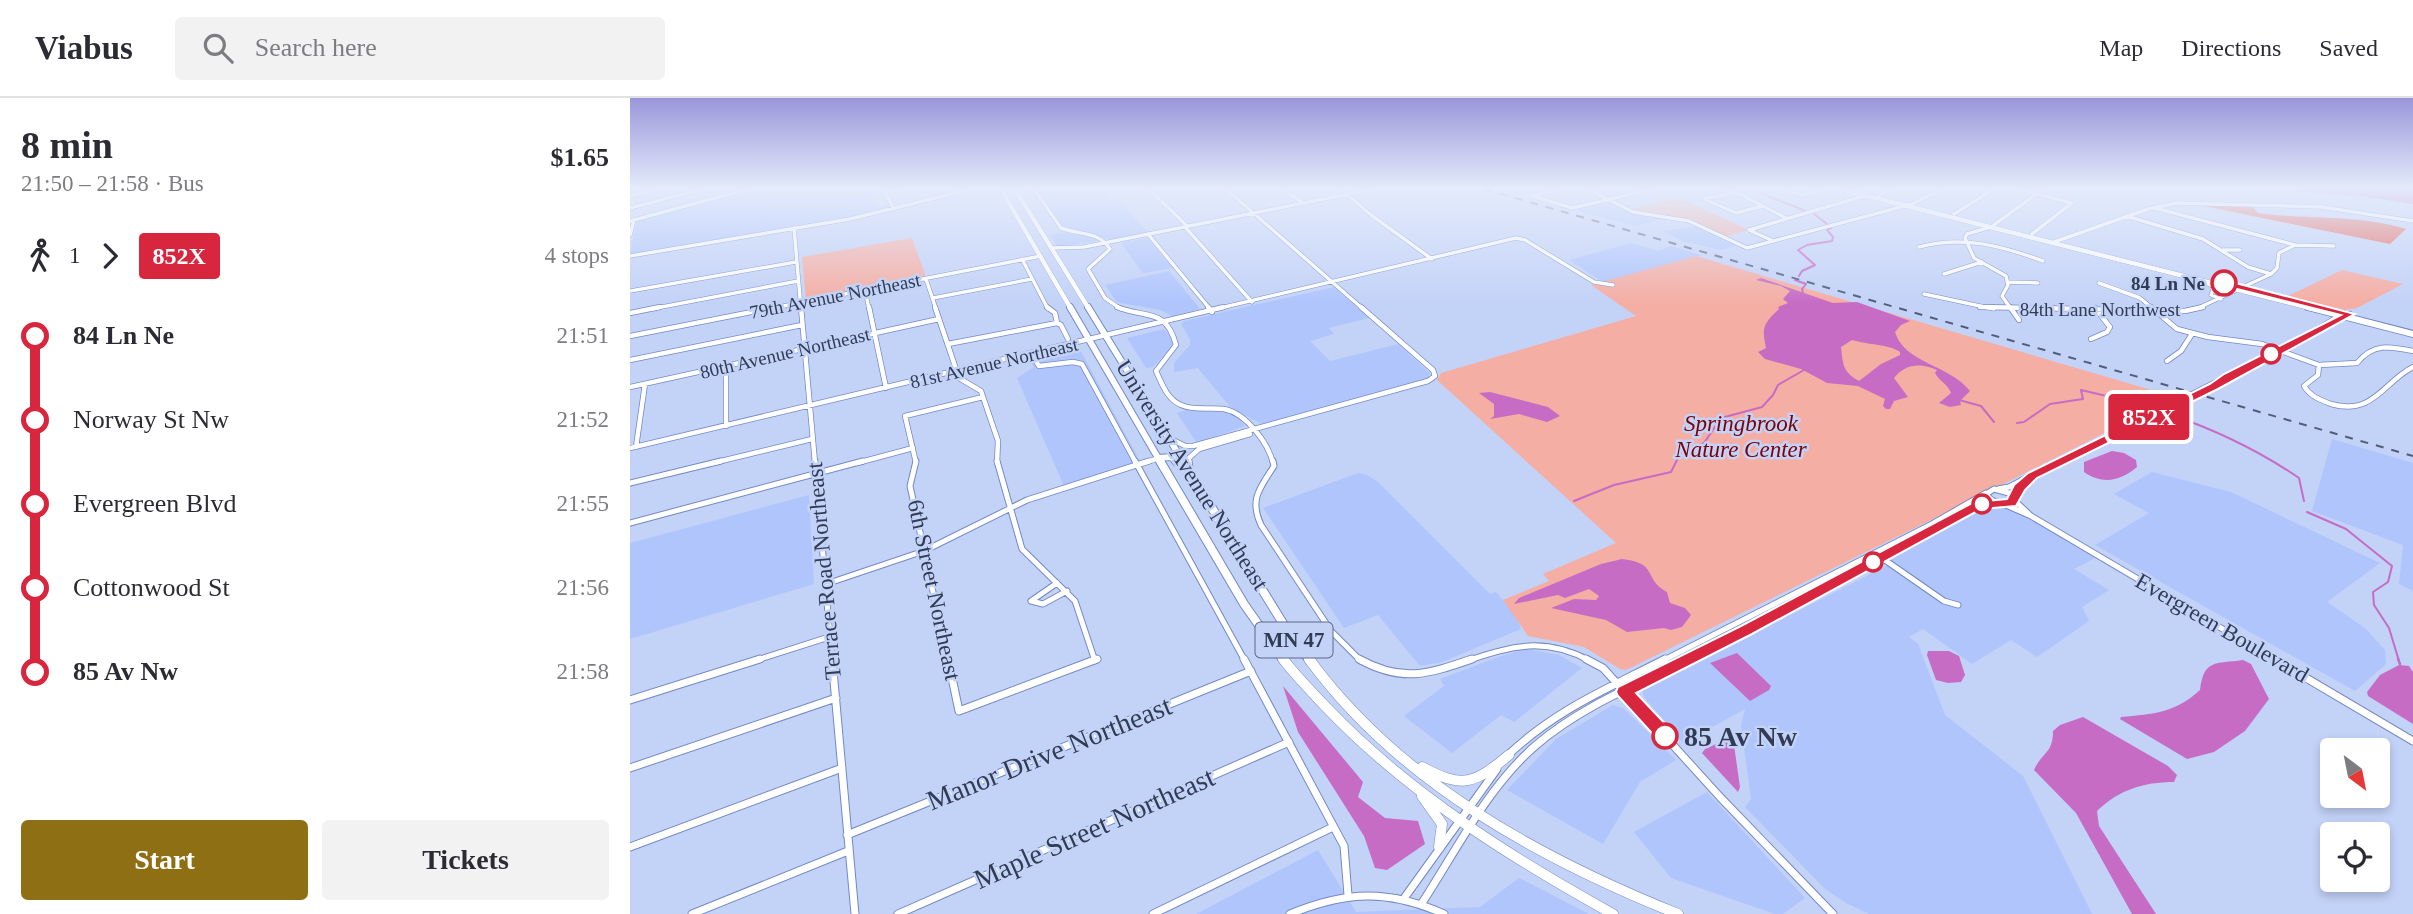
<!DOCTYPE html>
<meta charset="utf-8">
<style>
body{margin:0;font-family:Georgia,serif;background:#f2f2f3;color:#2b2b33;height:100vh;display:flex;flex-direction:column;font-size:26px;white-space:nowrap}
*{box-sizing:border-box;margin:0}
p{font-size:23px;color:#7c7c81}
.icon{flex:none;width:38px;height:38px;fill:none;stroke:currentColor;stroke-width:2;stroke-linecap:round;stroke-linejoin:round}
.map{position:relative;flex:1;overflow:hidden}
.drawer{display:flex;flex-direction:column;background:#fff;width:630px}
.drawer>*{flex:none}
.badge{padding:0 14px;border-radius:5px;font-size:24px;line-height:46px}
.needle{width:46px;rotate:148deg}
.controls{position:absolute;left:1690px;top:640px;display:grid;gap:14px}
.controls a{display:grid;place-items:center;width:70px;height:70px;border-radius:7px;background:#fff;box-shadow:0 4px 10px #0003;font-size:35px}
.map>.badge{position:absolute;translate:-50% -50%;box-shadow:0 0 0 4px #fff}
.legs{display:flex;align-items:center;gap:10px;height:77px;padding:0 21px;font-size:23px}
.legs p{margin-inline-start:auto}
.overview{display:flex;align-items:center;justify-content:space-between;height:119px;padding:0 21px}
h1{font-size:38px;font-weight:700;line-height:52px}
.primary-button{display:flex;gap:14px;margin-top:auto;padding:14px 21px}
.primary-button a{flex:1;height:80px;border-radius:7px;background:#8e6f13;color:#fff;font-size:28px;font-weight:700;line-height:80px;text-align:center}
.primary-button a+a{background:#f2f2f3;color:#2b2b33}
ul{padding:0 21px;list-style:none}
li{display:flex;align-items:center;gap:24px;height:84px;font-size:26px}
li i{display:grid;place-items:center;width:10px;height:100%;margin:0 9px;background:currentColor}
li i::after{content:'';width:18px;height:18px;margin:-9px;border:5px solid;border-radius:50%;background:#fff}
li p{margin-inline-start:auto}
li:first-child i{background:linear-gradient(#0000 50%,currentColor 0)}
li:last-child i{background:linear-gradient(currentColor 50%,#0000 0)}
header{display:flex;align-items:center;gap:42px;box-sizing:border-box;height:98px;padding:0 35px;background:#fff;border-bottom:2px solid #e1e1e2}
header strong{font-size:33px}
nav{display:flex;gap:38px;margin-inline-start:auto;font-size:24px}
.search{width:490px;height:63px;background:#f2f2f3;display:flex;align-items:center;gap:18px;box-sizing:border-box;padding:0 24px;border-radius:7px;color:#7c7c81;font-size:26px}
main{display:flex;flex:1;min-height:0}
.map>svg:first-child{display:block}
</style>
<header>
<strong>Viabus</strong>
<div class="search"><svg class="icon" aria-label="search" viewBox="0 0 24 24"><circle cx="10" cy="10" r="6"/><path d="M15 15l6 6"/></svg>Search here</div>
<nav><a>Map</a><a>Directions</a><a>Saved</a></nav>
</header>
<main>
<section class="drawer">
<div class="overview"><div><h1>8 min</h1><p>21:50 – 21:58 · Bus</p></div><b>$1.65</b></div>
<div class="legs"><svg class="icon" aria-label="walk" viewBox="0 0 24 24"><circle cx="13" cy="4" r="2"/><path d="M13 8l-2 6 4 7M11 14l-3 7M7 12l3-4h3l4 4"/></svg>1<svg class="icon" aria-label="forward" viewBox="0 0 24 24"><path d="M9 5l7 7-7 7"/></svg><b class="badge" style="background:#d7263d;color:#fff">852X</b><p>4 stops</p></div>
<ul>
<li><i style="color:#d7263d"></i><b>84 Ln Ne</b><p>21:51</p></li>
<li><i style="color:#d7263d"></i><span>Norway St Nw</span><p>21:52</p></li>
<li><i style="color:#d7263d"></i><span>Evergreen Blvd</span><p>21:55</p></li>
<li><i style="color:#d7263d"></i><span>Cottonwood St</span><p>21:56</p></li>
<li><i style="color:#d7263d"></i><b>85 Av Nw</b><p>21:58</p></li>
</ul>
<div class="primary-button"><a>Start</a><a>Tickets</a></div>
</section>
<div class="map">
<svg width="1783" height="816" viewBox="0 0 1783 816">
<rect width="100%" height="100%" fill="#c3d2f7"/>
<path fill="#afc5fc" d="M120 91H250L252 98 243 100 245 108 258 106 259 109 216 120 0 156 7 122Z
M408 91 474 93 481 101 486 100 519 135 482 142 433 130 415 103 449 96 414 102Z
M978 103 1002 115 1037 120 1006 128 954 115 944 110Z
M1067 128 1108 147 1091 152 1052 143 1033 133Z
M437 134 459 137 470 140 465 144 427 149 420 137Z
M517 140 543 170 513 175 491 145Z
M1001 145 1028 153 1041 148 1071 157 973 184 939 162Z
M539 173 570 211 543 218 530 212 491 205 486 203 475 187Z
M704 189 739 220 699 230 704 236 680 243 700 263 768 246 800 275 798 280 635 328 600 309 568 270 544 274V265L560 247V241L551 226 554 223Z
M534 231 542 240V249L523 269 516 270 497 240Z
M448 248 511 365 434 388 387 280 404 269 398 259Z
M556 312 604 315 615 328 567 345 547 315Z
M1702 341 1783 365V493L1769 486 1773 447 1682 413Z
M1522 374 1601 394 1750 465 1697 504 1736 531 1755 552 1756 566 1725 593 1465 447 1519 415 1484 396Z
M728 375 737 377 747 383 860 496 866 494 886 518 891 531 812 564 790 568 748 517 714 530 633 410Z
M179 397 184 486 0 541V445Z
M1366 401 1465 460 1444 471 1479 492 1452 509 1459 523 1407 559 1381 542 1342 566 1293 531 1279 539 1288 546 1315 617 1393 678 1462 816H1239L1216 805 1194 790 1115 709 1121 701 1111 627 1115 611 1053 645 1014 599 1012 593 1256 468 1257 459Z
M896 551 929 557 952 570 884 624 871 617 822 655 774 618 814 588 810 581 868 559Z
M983 607 993 610 1046 662 1010 684 973 746 877 692 926 641Z
M1077 694 1175 800 1153 816H1145L1041 780 1004 734Z
M688 752 726 814 850 809 889 780 959 816H566Z"/>
<path fill="#f5aea4" d="M1049 100 1119 132 1096 138 1054 120 1002 111Z
M282 140 296 179 176 202 172 159Z
M1066 158 1545 299 1356 395 996 572 990 571 954 549 898 538 873 502 919 483 913 476 986 445 807 282 811 275 1006 218 961 187Z
M1712 172 1773 186 1727 210 1714 212 1658 198Z"/>
<path fill="#e7695d" d="M1569 107 1623 109 1628 115C1678 122 1727 116 1776 131L1760 146Z"/>
<path fill="#c66cc5" fill-rule="evenodd" d="M1630 91H1783V106L1729 98Z
M1131 180 1203 205 1227 204 1280 223 1271 227 1265 234C1274 265 1320 267 1340 293L1330 303 1331 307 1320 309 1309 305 1321 295C1318 286 1309 283 1305 275L1307 272C1291 265 1276 265 1264 280L1278 299 1264 303 1260 311H1256L1253 308 1255 301 1228 288 1197 285 1171 271 1135 261 1128 254 1136 250C1132 230 1132 227 1149 211L1148 209 1158 205 1153 201 1160 193 1151 188 1126 182ZM1222 242C1238 247 1259 246 1270 254V257L1251 266 1229 283C1213 274 1213 267 1211 249Z
M860 294 918 309 930 318 917 324 889 316 860 321 864 318V306L849 295Z
M1482 353 1494 355 1506 362 1507 369C1490 383 1473 387 1454 374V364Z
M992 461C1029 465 1013 481 1037 494L1040 505 1055 510 1061 517 1052 529 1041 532 1034 530 997 534 976 522 921 510 944 501 966 502 969 498 959 491 935 500 928 497 884 506 889 500 971 466Z
M1298 553H1319L1329 558 1335 577 1331 584 1318 585 1306 582 1297 557Z
M1107 555 1141 588 1139 592 1120 603 1080 565Z
M1613 562 1621 566 1639 601 1615 633 1584 654 1557 661 1490 621 1491 619C1524 616 1545 615 1570 592 1574 561 1585 566 1613 562Z
M1769 567 1779 568 1783 574V626L1738 598 1737 594 1750 577Z
M653 588 733 684 728 699 755 720 788 723 795 746 757 772 745 770 734 738 668 634Z
M1453 619 1538 668 1547 677 1544 684C1513 684 1489 692 1467 713L1469 728 1526 816H1502L1446 715 1404 672C1412 654 1423 656 1423 633L1430 627Z
M1095 642 1104 647 1110 689 1108 694 1072 655 1075 651Z"/>
<g fill="none" stroke-linecap="round" stroke-linejoin="round">
<path stroke="#c66cc5" stroke-width="2" d="M1130 91 1128 93C1138 100 1162 106 1175 113
M1184 116 1197 126
M1169 178 1172 173 1185 167 1168 152 1177 147 1202 143 1203 139 1197 132 1201 130
M1165 182 1176 186 1172 191 1173 195
M1329 302 1351 308 1364 324
M1539 316C1586 332 1628 352 1669 380L1674 403
M1387 325 1394 324 1420 306 1453 301 1451 292 1523 309
M944 403 984 387 1041 374 1050 356 1074 345 1091 320 1132 309 1143 297 1148 287 1174 272
M1677 414 1716 431 1762 468 1758 484 1743 494 1744 507 1759 530 1769 563"/>
<path stroke="#c66cc5" stroke-width="2.5" d="M1768 561 1770 566"/>
<defs>
<path id="minor-far3" d="M253 91 264 111
M404 91 431 130C449 137 469 133 480 151L458 171 475 200 491 211
M519 91 557 128
M596 91 733 211
M653 91 673 105
M711 91 741 117 802 161
M958 91 1003 114 1059 123 1117 150 1282 106 1313 91
M1085 91 1106 94 1156 120
M1153 91 1172 97 1195 91
M1389 91 1442 105
M1106 94 1074 101 1106 115 1133 108
M254 95 274 91
M0 98 28 91
M902 98 942 110 1023 91
M902 98 931 91
M1248 98 1263 91
M0 110 73 91
M1525 110 1665 147 1704 148
M1324 116 1364 91
M1496 118 1573 141 1618 169 1641 176
M0 123 118 91
M555 129 622 204
M164 130 171 211
M518 136 580 211
M1402 136 1442 105
M0 137 4 122
M1141 142 1119 132 1237 97
M1424 144 1518 111 1547 105 1692 109 1783 123
M1289 149C1333 137 1372 148 1413 163
M422 150 454 149 744 91
M1593 152H1610
M0 158 220 121 342 91
M392 161 418 211
M1314 176 1352 164
M296 181 306 211
M1378 184 1408 185
M1469 185 1510 200 1523 211
M1578 186 1584 189 1581 197 1591 201
M235 192 239 211
M0 193 166 164
M1294 196 1364 211
M303 200 402 181
M21 211 168 183
M138 211 411 158
M586 211 886 140 895 142 964 184 983 187
M1381 211 1372 198 1378 187 1376 178 1344 160 1335 140 1337 136 1361 129 1413 91
M1566 211 1641 176 1647 170 1649 155 1665 147"/>
<path id="minor-far2" d="M171 209 185 365
M239 209 256 290
M305 209 329 280 351 293 368 343 367 365
M417 209 425 215 427 225 431 227 438 241
M487 209C516 221 536 209 546 247L526 273C532 286 537 301 551 307 564 313 581 309 594 311 616 315 638 345 643 365
M578 209 582 214
M1350 209 1555 213 1573 209
M1380 209 1389 222
M1521 209 1547 231 1578 239 1632 246 1689 267
M0 215 30 209
M1691 231 1720 216
M0 238 147 209
M1461 241 1477 234 1480 229 1465 210
M318 246 427 225
M1783 253C1760 248 1743 245 1727 265L1689 267 1688 277 1674 288C1680 298 1690 302 1701 306 1744 318 1753 284 1783 269
M401 256 409 268 443 264 452 266 506 365
M0 262 172 227
M1537 263 1551 253 1562 236
M96 269V328
M0 289 309 221
M1540 307 1670 242 1714 215
M539 340 555 348H563L798 283 805 278 803 272 731 209
M6 349 15 286
M0 350 594 209
M83 365 182 341
M227 365 283 350
M286 365 275 318 353 299
M514 365 529 360
M559 365V360L569 351 620 336
M1425 365 1584 289 1598 279"/>
<path id="minor-far1" d="M185 363 202 563
M286 363 280 388 318 563
M367 363 392 451 445 503 465 563
M505 363 615 563
M559 363 560 371
M643 363 644 368C630 390 619 401 631 427L701 533 731 563
M0 385 91 363
M1364 391 1379 395 1383 403C1372 408 1363 406 1356 396Z
M1368 391 1379 389 1429 363
M1384 400 1389 390 1403 377
M1384 402 1401 418 1647 563
M1376 407 1401 418
M0 425 233 363
M1252 460 1314 503 1328 507
M427 485 401 503 413 506 437 493
M196 486 294 453 397 402 519 363
M124 563 199 539
M837 563C882 547 916 539 960 563
M1032 563 1302 426 1356 395
M1055 563 1210 484 1349 407 1367 405"/>
<path id="minor" d="M202 561 225 816
M318 561 329 613 467 561
M614 561 714 748 718 797
M729 561C772 585 798 576 842 561
M956 561 973 570 1090 699 1203 816
M1644 561 1783 643
M0 602 130 561
M877 658C925 612 977 591 1035 561
M0 670 206 600
M217 737 621 573
M0 749 212 670
M775 799 867 671
M792 805C826 753 857 690 905 648 950 609 1006 587 1059 561
M62 816 218 753
M268 816 659 644
M523 816 703 729
M660 816C716 793 758 791 814 816"/>
<path id="major-far3" d="M371 91 441 211
M385 91 459 211
M1210 91 1684 211"/>
<path id="major-far2" d="M440 209 531 365
M458 209 554 365
M1678 209 1783 236
M529 360 541 359 549 365"/>
<path id="major-far1" d="M530 363 614 506 654 563
M546 363 554 369
M553 363 654 527 680 563"/>
<path id="major" d="M653 561C666 578 681 593 696 609 778 695 880 759 983 816
M679 561C769 684 909 760 1048 816
M792 669C833 691 844 686 879 657
M792 698 812 726 809 749"/>
</defs>
<use href="#minor-far3" stroke="#7389c3" stroke-width="4.5"/>
<use href="#minor-far2" stroke="#7389c3" stroke-width="6"/>
<use href="#minor-far1" stroke="#7389c3" stroke-width="7"/>
<use href="#minor" stroke="#7389c3" stroke-width="9"/>
<use href="#major-far3" stroke="#7389c3" stroke-width="5"/>
<use href="#major-far2" stroke="#7389c3" stroke-width="8"/>
<use href="#major-far1" stroke="#7389c3" stroke-width="10"/>
<use href="#major" stroke="#7389c3" stroke-width="11"/>
<use href="#minor-far3" stroke="#fff" stroke-width="3.5"/>
<use href="#minor-far2" stroke="#fff" stroke-width="4.5"/>
<use href="#minor-far1" stroke="#fff" stroke-width="5"/>
<use href="#minor" stroke="#fff" stroke-width="7"/>
<use href="#major-far3" stroke="#fff" stroke-width="4.5"/>
<use href="#major-far2" stroke="#fff" stroke-width="6"/>
<use href="#major-far1" stroke="#fff" stroke-width="8"/>
<use href="#major" stroke="#fff" stroke-width="10"/>
<path stroke="#525d79" stroke-width="2" stroke-dasharray="8 8" stroke-linecap="butt" d="M854 91 1783 358"/>
</g>
<linearGradient id="sky" x2="0" y2="1"><stop stop-color="#9a97da"/><stop offset="0.44" stop-color="#e4ebfb"/><stop offset="1" stop-color="#e4ebfb" stop-opacity="0"/></linearGradient>
<rect width="1783" height="205" fill="url(#sky)"/>
<path fill="#d7263d" stroke="#fff" stroke-width="2" d="M1594 182 1725 216 1588 291 1407 380 1395 392 1386 408 1351 411 1122 536 1006 595 1042 633 1044 638 1042 643H1029L988 598 986 594 988 589 1111 528 1344 404 1377 401 1384 387 1398 375 1580 286 1594 276 1711 217 1591 187V183Z"/>
<g fill="#fff" stroke="#d7263d" stroke-width="3.5">
<circle cx="1594" cy="185" r="12"/>
<circle cx="1641" cy="256" r="9"/>
<circle cx="1352" cy="406" r="9"/>
<circle cx="1243" cy="464" r="9"/>
<circle cx="1035" cy="638" r="12"/>
</g>
<g text-anchor="middle" dominant-baseline="central" stroke-width="5" stroke-linejoin="round" paint-order="stroke">
<g font-size="19" font-weight="bold" fill="#313b54" stroke="#c3d2f7" text-anchor="end">
<text x="1575" y="185">84 Ln Ne</text>
</g>
<g font-size="19" fill="#313b54" stroke="#c3d2f7">
<text transform="translate(205 198) rotate(-11)">79th Avenue Northeast</text>
<text x="1470" y="211">84th Lane Northwest</text>
<text transform="translate(155 255) rotate(-13)">80th Avenue Northeast</text>
<text transform="translate(364 265) rotate(-13)">81st Avenue Northeast</text>
</g>
<rect fill="#c3d2f7" stroke="#5d6885" stroke-width="2" x="625.5" y="524.5" width="77" height="35" rx="5"/>
<g font-size="21" font-weight="bold" fill="#313b54">
<text x="664" y="542">MN 47</text>
</g>
<g font-size="23" font-style="italic" fill="#7c0005" stroke="#c3d2f7">
<text x="1111" y="325">Springbrook<tspan x="1111" dy="26">Nature Center</tspan></text>
</g>
<g font-size="23" fill="#313b54" stroke="#c3d2f7">
<text transform="translate(562 377) rotate(58)">University Avenue Northeast</text>
<text transform="translate(194 473) rotate(-95)">Terrace Road Northeast</text>
<text transform="translate(304 492) rotate(78)">6th Street Northeast</text>
<text transform="translate(1592 530) rotate(30)">Evergreen Boulevard</text>
</g>
<g font-size="28" font-weight="bold" fill="#313b54" stroke="#c3d2f7" text-anchor="start">
<text x="1054" y="638">85 Av Nw</text>
</g>
<g font-size="28" fill="#313b54" stroke="#c3d2f7">
<text transform="translate(419 655) rotate(-22)">Manor Drive Northeast</text>
<text transform="translate(464 730) rotate(-24)">Maple Street Northeast</text>
</g>
</g>
</svg>
<div class="controls">
<a><svg class="needle" viewBox="-14 -14 28 28"><path d="M0-13l5 13h-10z" fill="#e53935"/><path d="M0 13l5-13h-10z" fill="#7c7c81"/></svg></a>
<a><svg class="icon" aria-label="locate" viewBox="0 0 24 24"><circle cx="12" cy="12" r="6"/><path d="M12 2v4M12 18v4M2 12h4M18 12h4"/></svg></a>
</div>
<b class="badge" style="left:1519px;top:319px;background:#d7263d;color:#fff">852X</b>
</div>
</main>
